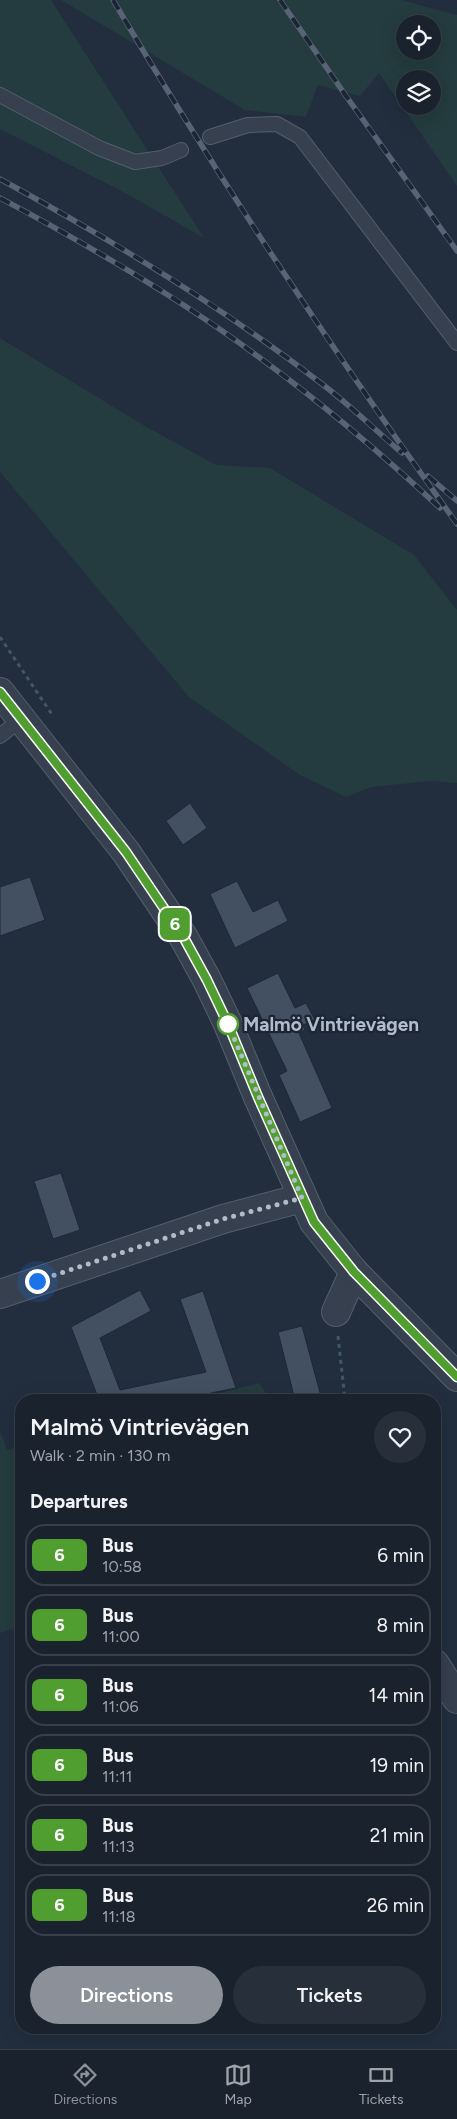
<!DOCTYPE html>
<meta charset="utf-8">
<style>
body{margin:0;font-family:Figtree,sans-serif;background:#272f3a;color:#f1f3f6;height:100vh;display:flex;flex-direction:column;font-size:19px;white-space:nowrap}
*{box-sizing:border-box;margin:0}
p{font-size:16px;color:#9fa4aa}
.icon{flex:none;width:28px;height:28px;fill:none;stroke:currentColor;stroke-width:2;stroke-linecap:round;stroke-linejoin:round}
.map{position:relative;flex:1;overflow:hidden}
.drawer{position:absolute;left:15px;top:1394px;width:426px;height:640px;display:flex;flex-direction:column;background:#1a222e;border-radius:20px;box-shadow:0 5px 20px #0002,0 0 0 1px #383f4a}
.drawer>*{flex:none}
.badge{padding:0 10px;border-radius:8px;font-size:18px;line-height:32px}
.buttons{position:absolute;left:396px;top:15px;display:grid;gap:10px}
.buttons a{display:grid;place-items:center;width:45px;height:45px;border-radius:50%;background:#1a222e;box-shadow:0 5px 20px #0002,0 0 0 1px #383f4a;font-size:25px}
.you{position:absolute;width:25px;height:25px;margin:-12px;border:4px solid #fff;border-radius:50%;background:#1a73e8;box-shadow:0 0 0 8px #1a73e833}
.map>.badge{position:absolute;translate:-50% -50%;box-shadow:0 0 0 2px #fff}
h2{padding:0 15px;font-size:19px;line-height:45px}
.round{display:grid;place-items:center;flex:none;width:52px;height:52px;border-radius:26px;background:#272f3a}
.summary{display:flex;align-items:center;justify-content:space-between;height:85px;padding:0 15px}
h1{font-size:24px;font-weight:600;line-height:38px}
.primary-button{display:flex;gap:10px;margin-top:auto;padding:10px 15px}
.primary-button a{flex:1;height:58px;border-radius:30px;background:#8c9099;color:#fff;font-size:20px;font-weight:600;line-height:58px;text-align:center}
.primary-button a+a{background:#272f3a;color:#f1f3f6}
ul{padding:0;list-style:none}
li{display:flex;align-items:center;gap:15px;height:62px;margin:0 10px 8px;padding:0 5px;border:2px solid #383f4a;border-radius:20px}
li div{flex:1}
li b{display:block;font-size:19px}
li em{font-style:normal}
li .badge{min-width:55px;font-weight:700;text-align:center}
.menu{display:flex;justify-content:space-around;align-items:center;height:70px;border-top:1px solid #383f4a;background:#1a222e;font-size:14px;color:#9fa4aa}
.menu a{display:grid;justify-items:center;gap:2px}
.menu .selected{color:#8c9099}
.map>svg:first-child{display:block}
</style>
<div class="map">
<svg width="457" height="2049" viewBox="0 0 457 2049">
<rect width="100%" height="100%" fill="#222e3e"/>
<path fill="#243c3f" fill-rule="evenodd" d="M0 0H51L204 238 129 195 0 129Z
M61 0H401L457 15V186L379 73 360 96 318 85 306 117 245 110ZM405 24H432V51H405ZM405 79H432V106H405Z
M0 338 145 426 216 465 270 468 414 555 457 610V783L430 781 371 787 346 797 300 775 189 697 0 472Z
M259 1383 271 1400H194Z
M0 1431 7 1450 21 1446V1626L0 1633Z"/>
<path fill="#435062" stroke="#1e2735" d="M190 803 207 828 183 845 166 821Z
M30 877 45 920 0 936V887Z
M237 881 253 912 278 900 288 921 235 948 210 894Z
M278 973 295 1008 306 1003 315 1020 303 1025 305 1030 299 1033 332 1108 300 1122 279 1075 287 1071 247 988Z
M61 1173 80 1230 53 1239 34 1181Z
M140 1290 151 1311 100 1338 120 1390 206 1372 180 1299 203 1291 236 1388 177 1400H99L71 1327Z
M302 1326 322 1400H295L278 1332Z"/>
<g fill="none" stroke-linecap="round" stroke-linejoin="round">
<defs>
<path id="service" d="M0 95 99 148 135 162 162 158 181 150
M210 137 248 125 277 124 300 137 457 343
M0 736 21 719"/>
<path id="minor" d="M0 1294 223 1219 302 1198
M336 1312 354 1272
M435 1664 457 1699"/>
<path id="tertiary" d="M0 692 126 852 184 938 207 980 228 1024 258 1097 314 1222 354 1272 457 1377"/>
</defs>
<use href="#service" stroke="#555e6c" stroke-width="16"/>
<use href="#minor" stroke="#555e6c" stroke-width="30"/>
<use href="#tertiary" stroke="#555e6c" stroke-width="30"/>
<path stroke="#42595c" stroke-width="3" stroke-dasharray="4 4" stroke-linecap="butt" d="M0 637 53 716
M338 1336 345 1400"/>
<use href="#service" stroke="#36404e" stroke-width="14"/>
<use href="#minor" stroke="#36404e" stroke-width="28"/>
<use href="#tertiary" stroke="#36404e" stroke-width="28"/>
<defs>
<path id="rail" d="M113 0C219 180 335 354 457 524
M280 0 346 96 457 251
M0 179C112 240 221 306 322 384 350 405 375 430 402 453
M0 198C90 246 178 297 260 358 323 404 383 455 440 508
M428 476 457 501"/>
</defs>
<use href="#rail" stroke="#586475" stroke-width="5.5"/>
<use href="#rail" stroke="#1c2533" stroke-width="4" stroke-dasharray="11" stroke-linecap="butt"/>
</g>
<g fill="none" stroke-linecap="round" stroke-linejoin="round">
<defs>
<path id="line" d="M0 692 126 852 184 938 207 980 228 1024 258 1097 314 1222 354 1272 457 1377"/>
</defs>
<use href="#line" stroke="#fff" stroke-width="11"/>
<use href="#line" stroke="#509e2f" stroke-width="8"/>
<path stroke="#b2bbc9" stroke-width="5" stroke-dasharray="0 9" d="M37 1281 223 1219 302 1198 228 1024"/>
</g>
<circle fill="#fff" stroke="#509e2f" stroke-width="2.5" cx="228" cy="1024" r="10"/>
<g text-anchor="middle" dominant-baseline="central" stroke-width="4.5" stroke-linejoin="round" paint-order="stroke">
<g font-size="19" font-weight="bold" fill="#b2bbc9" stroke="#1c2533" text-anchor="start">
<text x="243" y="1024">Malmö Vintrievägen</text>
</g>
</g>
</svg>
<div class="buttons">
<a><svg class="icon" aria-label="locate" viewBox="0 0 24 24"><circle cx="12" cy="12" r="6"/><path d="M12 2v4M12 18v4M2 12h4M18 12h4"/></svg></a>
<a><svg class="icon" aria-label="layers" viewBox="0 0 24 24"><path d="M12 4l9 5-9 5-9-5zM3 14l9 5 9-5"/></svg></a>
</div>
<div class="you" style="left:37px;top:1281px"></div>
<b class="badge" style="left:175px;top:924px;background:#509e2f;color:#fff">6</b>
<section class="drawer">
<div class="summary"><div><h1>Malmö Vintrievägen</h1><p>Walk · 2 min · 130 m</p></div><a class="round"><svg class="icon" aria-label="heart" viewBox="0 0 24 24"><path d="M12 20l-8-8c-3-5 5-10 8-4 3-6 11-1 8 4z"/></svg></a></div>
<h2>Departures</h2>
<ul>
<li><span class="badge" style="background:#509e2f;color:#fff">6</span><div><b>Bus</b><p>10:58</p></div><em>6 min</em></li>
<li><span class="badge" style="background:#509e2f;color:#fff">6</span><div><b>Bus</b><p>11:00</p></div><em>8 min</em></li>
<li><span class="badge" style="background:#509e2f;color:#fff">6</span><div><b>Bus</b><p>11:06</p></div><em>14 min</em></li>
<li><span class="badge" style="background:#509e2f;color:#fff">6</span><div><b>Bus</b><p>11:11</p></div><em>19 min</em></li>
<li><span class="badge" style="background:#509e2f;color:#fff">6</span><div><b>Bus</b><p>11:13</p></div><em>21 min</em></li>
<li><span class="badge" style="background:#509e2f;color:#fff">6</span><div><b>Bus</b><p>11:18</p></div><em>26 min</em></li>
</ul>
<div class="primary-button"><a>Directions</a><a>Tickets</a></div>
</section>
</div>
<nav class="menu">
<a class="selected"><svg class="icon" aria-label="directions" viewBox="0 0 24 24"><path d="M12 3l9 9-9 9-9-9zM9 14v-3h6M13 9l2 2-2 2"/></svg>Directions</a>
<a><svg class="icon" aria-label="map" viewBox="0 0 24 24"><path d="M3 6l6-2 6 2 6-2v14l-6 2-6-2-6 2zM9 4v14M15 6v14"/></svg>Map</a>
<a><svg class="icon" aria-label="tickets" viewBox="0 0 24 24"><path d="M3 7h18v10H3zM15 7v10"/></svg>Tickets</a>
</nav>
